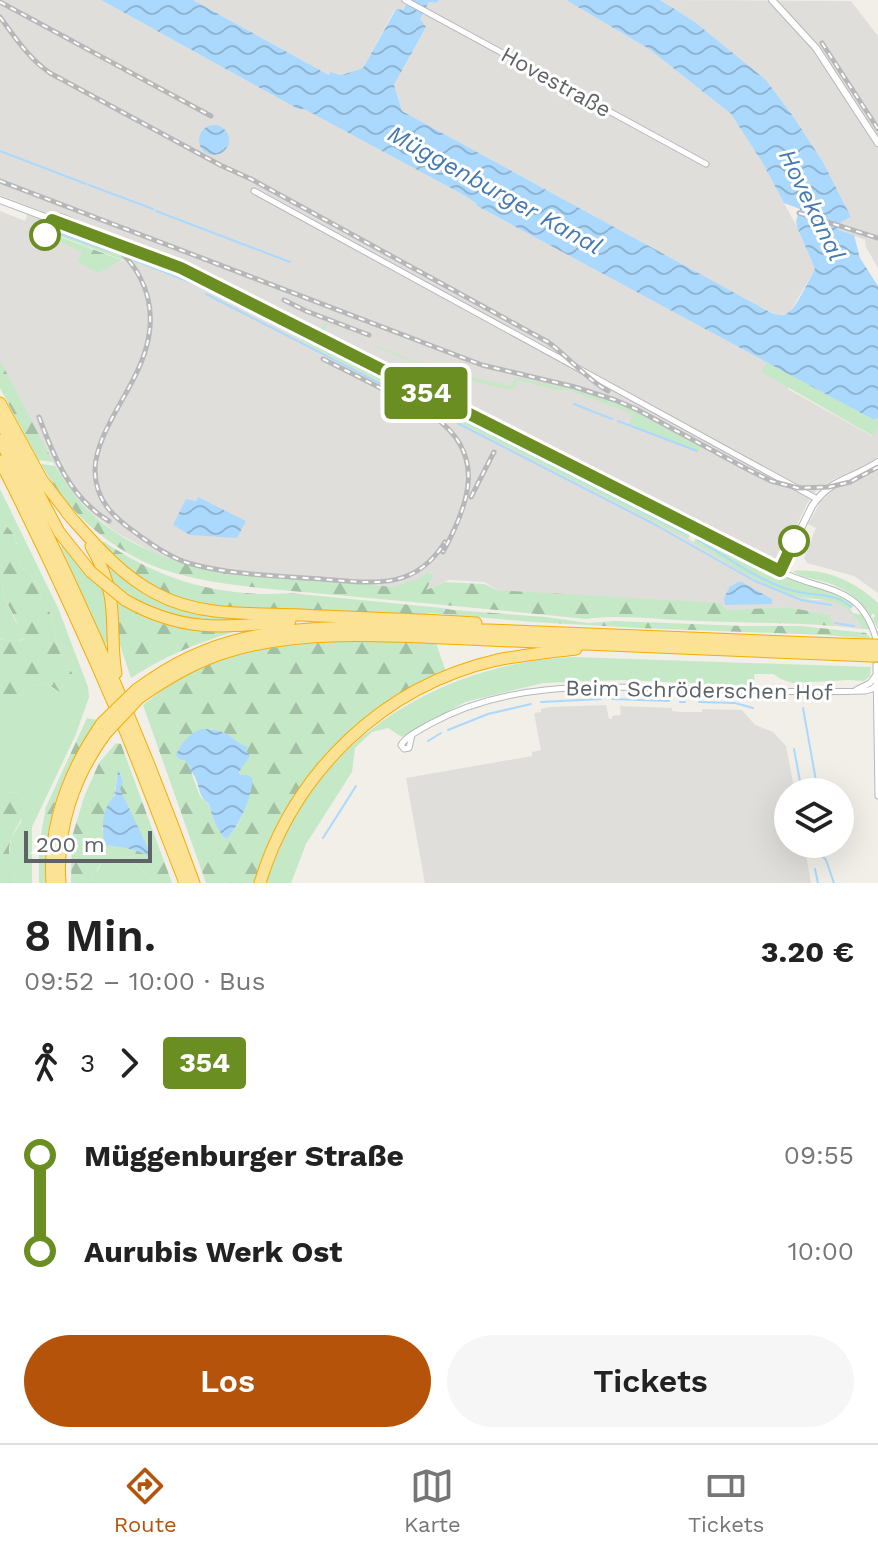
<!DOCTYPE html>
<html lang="de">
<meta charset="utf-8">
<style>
body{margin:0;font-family:"Work Sans",sans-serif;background:#f6f6f6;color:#222;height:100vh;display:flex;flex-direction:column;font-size:30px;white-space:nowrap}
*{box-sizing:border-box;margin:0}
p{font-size:26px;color:#767676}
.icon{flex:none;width:44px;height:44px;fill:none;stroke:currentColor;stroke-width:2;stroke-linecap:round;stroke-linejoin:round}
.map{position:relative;height:883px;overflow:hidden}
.details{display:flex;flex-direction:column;background:#fff;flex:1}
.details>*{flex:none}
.badge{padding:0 16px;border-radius:6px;font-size:28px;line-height:52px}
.controls{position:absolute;left:774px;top:778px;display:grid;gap:16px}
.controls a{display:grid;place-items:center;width:80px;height:80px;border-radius:50%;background:#fff;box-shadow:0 8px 32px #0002;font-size:40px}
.scale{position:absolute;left:24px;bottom:20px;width:128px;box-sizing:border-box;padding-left:8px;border:4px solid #5f6368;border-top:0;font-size:22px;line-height:28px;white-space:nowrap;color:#5f6368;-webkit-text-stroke:6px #fff;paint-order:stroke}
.map>.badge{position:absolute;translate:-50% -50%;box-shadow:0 0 0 4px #fff}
.legs{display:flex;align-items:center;gap:12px;height:88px;padding:0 24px;font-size:26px}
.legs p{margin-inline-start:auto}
.head{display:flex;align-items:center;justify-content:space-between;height:136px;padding:0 24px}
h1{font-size:44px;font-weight:600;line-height:60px}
.button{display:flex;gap:16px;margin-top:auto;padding:16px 24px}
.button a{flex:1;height:92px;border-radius:48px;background:#b45309;color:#fff;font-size:32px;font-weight:600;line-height:92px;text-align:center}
.button a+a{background:#f6f6f6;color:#222}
ul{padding:0 24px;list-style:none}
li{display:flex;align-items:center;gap:28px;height:96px;font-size:30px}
li i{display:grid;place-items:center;width:12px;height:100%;margin:0 10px;background:currentColor}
li i::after{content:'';width:20px;height:20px;margin:-10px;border:6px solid;border-radius:50%;background:#fff}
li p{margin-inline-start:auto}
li:first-child i{background:linear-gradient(#0000 50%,currentColor 0)}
li:last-child i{background:linear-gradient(currentColor 50%,#0000 0)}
.dock{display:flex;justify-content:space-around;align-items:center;height:112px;border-top:2px solid #e0e0e0;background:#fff;font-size:22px;color:#767676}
.dock a{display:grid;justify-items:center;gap:4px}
.dock .current{color:#b45309}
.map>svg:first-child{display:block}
</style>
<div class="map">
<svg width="878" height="883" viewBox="0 0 878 883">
<defs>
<pattern id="forest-firs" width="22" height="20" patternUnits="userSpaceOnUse" patternTransform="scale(2)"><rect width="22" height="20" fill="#c5e8c6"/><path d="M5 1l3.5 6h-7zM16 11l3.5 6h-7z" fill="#a3c0a5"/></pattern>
<pattern id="water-waves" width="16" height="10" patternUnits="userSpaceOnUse" patternTransform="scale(2)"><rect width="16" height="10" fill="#abd9fe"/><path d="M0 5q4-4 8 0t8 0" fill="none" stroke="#8eb4d1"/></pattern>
</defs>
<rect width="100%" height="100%" fill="#f1efe8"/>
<path fill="#e0deda" d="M0 0H101L298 109H304L351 134 460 193 476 203 477 206 767 362 762 372 789 387 788 389 872 436 878 428V457L865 466 834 479 817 490 807 504 784 551 775 559H769L655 504 182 265 0 195Z
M193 0H408L402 10 395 9 363 68 342 75 337 73 329 75Z
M439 0H566L649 49 731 114 762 162 784 203 797 227 815 269 790 312 786 314 777 315 754 304 402 111 394 85 426 27 419 19 429 2 437 3Z
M660 0 851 1 878 36V268L866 247 865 240 838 230 840 223 851 217 823 162 793 116 766 80 695 22Z
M0 211 25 221 28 213 58 225 55 239 99 262 103 254 135 265 143 259H147L199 282 300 333 303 337 301 341 691 540 769 586 789 594 813 600H829L843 606 854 615 862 629 834 626 828 615 788 607 727 610 497 590 484 582 449 580 426 590 225 572 190 565 152 552 117 533 91 513 69 487 45 450 0 362Z
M878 470V593L854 576 807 563 804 558 816 528 808 524 821 501 837 487 857 481Z
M606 705 609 719H612V716L621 715 620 706 672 708V711L681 712H702V709L742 710 755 725 773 732 786 746 795 792H788V844H804L811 883H425L406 778 532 756V752L541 750 534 713 541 712V709L550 707Z"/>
<path fill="#c5e8c6" d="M55 225H58L199 280 689 529 691 534 688 539 301 341 303 337 300 333 199 282 147 259H143L136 265 52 233Z
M327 323 365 342 436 369 511 386 515 377C550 385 587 391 619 403 648 415 675 432 703 447L698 451 629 425 633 414 568 390H557L517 380 515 388H512V390C445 377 389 355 328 324L323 332 321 331V327Z
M767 362 874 420 878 418V428L873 436 761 372Z
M0 489 58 608 88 687 89 697 76 734 32 827V883H11L15 878 9 858 11 838 21 822 26 802C20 795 17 792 8 792L0 803V715L32 686 47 684 54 689 74 676 59 651 50 613 42 601 39 587 34 579 20 565 17 557V544L12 532 0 519Z
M700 535 781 576 843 596 854 605 850 609 853 613 863 615 870 629H862C858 620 851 612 842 606 827 597 806 600 788 594 755 582 724 560 694 543L696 536Z
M65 545 107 592 109 639 105 645 61 547Z
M102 559 289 617 237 622 193 621 150 608 111 583Z
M793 571C826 568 854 581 878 603V629L872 618H874L875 614H872L871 617C859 596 841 586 818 580 808 578 800 577 793 571Z
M0 576 4 580 3 595 16 622 26 631 23 639 17 641 2 638 0 640Z
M572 657 871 667 870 676 864 681 849 680 793 683 781 679 773 674H754L755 686 623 680 543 683 465 702 402 737 388 728 372 732 355 748 352 772 306 844 291 883H266C277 855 288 824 304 799 308 792 315 786 320 780 381 704 475 662 572 657Z
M129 856C134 860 135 864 139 868 146 875 149 872 153 883H92L91 875 98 870 102 862Z"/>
<path fill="url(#forest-firs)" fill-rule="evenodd" d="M55 235 121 260 109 267 107 270 103 269 99 273 77 262 82 253 54 239Z
M0 362 2 364 53 462 38 460 33 450 0 388Z
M41 464 55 466C66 483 78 501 93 515 148 564 212 570 283 577 320 580 357 584 394 587L420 578 427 573 434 574 426 590 445 582 484 584 497 590 719 603 727 610 788 607 829 615 834 626C789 622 743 623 698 621 661 620 622 614 586 619 499 610 412 602 325 594 273 589 198 585 151 565 103 544 66 509 41 464Z
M0 519 12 532 17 545V557L20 565 34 579 39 587 42 601 50 613 59 651 74 676 78 687 75 694 68 697 47 684 32 686 0 715V640L8 636 16 641 23 640 25 632 17 622 3 595 4 580 0 576Z
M103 541C153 575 201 592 262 594 275 594 287 593 300 594L442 608 453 610 546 617 588 623 615 621 744 626H801L866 633 871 639 826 635 639 628 533 622 430 613 426 615 238 610 174 599 132 575 102 544Z
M118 603C163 628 182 632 233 632 197 643 163 657 131 678L119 642Z
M375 640 436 643 446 672 384 705 279 825 264 858 256 883H206L143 705C156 695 169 685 184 677 241 644 312 643 375 640ZM209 729C246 735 231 748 240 773 242 779 247 786 250 791 245 808 240 828 226 839 216 830 212 816 209 805 207 803 201 797 200 796 198 791 190 770 190 766L184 760Z
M87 718 97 720C63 771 42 820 46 883H39V846L46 807Z
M116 743 121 744 172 883H153C149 872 146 875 139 868 135 864 134 860 129 856L102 862 95 873 91 875 92 883H71L72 837 84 797 99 763ZM117 771 120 789 148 856C138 849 121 845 109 846L102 829C110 808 117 794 117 771Z
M7 792C17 792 20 795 26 802 26 820 16 823 11 839 6 852 12 866 15 878L11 883H0V803Z"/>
<path fill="url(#water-waves)" d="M101 0H193L329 75 330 72 342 75 363 68 396 9 403 10 408 0H439L437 3 429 2 420 19 426 27 394 85 402 111 766 310C772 313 779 317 786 314 796 310 809 279 815 269L797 227 796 221 800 209 784 203 762 162 731 114 649 49 566 0H660L695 22 766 80 793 116 823 162 851 217 840 223 838 230 854 235 860 258 878 286V418L874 420 477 206 476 203 460 193 304 109H298Z
M199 140a15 15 0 1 1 30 0a15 15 0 1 1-30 0Z
M198 497 246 521 237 538 190 535 173 525 186 499 196 501Z
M737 582H742L772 599V604L725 605 724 598 730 586H732Z
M201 729C211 729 222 730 230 736 237 741 238 744 248 747L246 750 250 756 239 772 241 775H248L252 778C254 792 238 830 226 839 216 830 212 816 209 804 199 798 200 788 195 777 189 766 192 778 190 766L184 760 179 759 176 755C181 743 189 734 201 729Z
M118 769 123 782 120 789 147 846 150 857C135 848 121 847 105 845 101 827 102 808 115 795Z"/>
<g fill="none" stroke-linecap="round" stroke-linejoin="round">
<path stroke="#abd9fe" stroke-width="2" d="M0 151 86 184
M89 185 153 209
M156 211 290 262
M57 232 109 251
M134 260 200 286 687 534
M206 294 652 523 755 581 801 600 831 605
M574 404 612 419
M618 421 697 451
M698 540C729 558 764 585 798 592 818 596 836 593 851 607
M835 623 854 626
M612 699 669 701
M541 702 601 699
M680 702H685
M699 702 735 703 753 708
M803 708 818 792
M448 730 488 714 531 704
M428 741 441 733
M794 749 802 792
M323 838 356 786
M823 844 819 849 820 854 826 860 834 883
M815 869 818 883"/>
<defs>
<path id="minor" d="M405 0 706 164
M254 191 817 499
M780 571C822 593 860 582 876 639
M876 665 878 796
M856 690 870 683 876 675
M412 735 409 748 404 749 401 745C406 736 420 730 430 724 508 681 595 686 681 689 743 691 803 693 865 691L872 689 876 685"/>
<path id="tertiary" d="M772 0 816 48 878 143
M0 200 181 268 780 571 812 506C832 477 852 480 878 462"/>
<path id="motorway" d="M0 403 42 480 70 516
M0 421 59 532 91 572
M0 440C75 584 139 731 194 883
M0 461C44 547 84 634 122 723 144 776 164 830 185 883
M67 513C94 543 120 575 157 594 200 617 252 613 300 615 359 618 418 619 476 623
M91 546C100 562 107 577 110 595 115 621 111 647 116 673
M125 600C185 634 225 627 290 621
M136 690C169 665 205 647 245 638 324 621 407 628 488 630 615 634 743 641 871 645
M139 698C168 678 196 661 230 651 309 627 408 637 489 640 616 645 743 651 871 656
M52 883C48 824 69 771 102 723
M60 883C56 829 74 776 106 733
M260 883C294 772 383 686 497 660 523 655 549 652 576 649"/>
</defs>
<use href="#minor" stroke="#b5b8bc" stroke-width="7"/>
<use href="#tertiary" stroke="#b5b8bc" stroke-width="8"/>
<use href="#motorway" stroke="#f6ac03" stroke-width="13"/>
<use href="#minor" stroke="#fff" stroke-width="5"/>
<use href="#tertiary" stroke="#fff" stroke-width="6"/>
<use href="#motorway" stroke="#fce294" stroke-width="11"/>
<defs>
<path id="rail" d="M0 2 211 116
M0 17C15 37 28 58 50 73L220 165 251 179 548 342C569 357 585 378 608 391
M822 43 878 129
M0 181 482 365 575 387 615 400 636 409 745 468 771 481 798 488 829 487 850 482 878 467
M799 213 878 238
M60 215C134 243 174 299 135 376 122 403 95 440 95 470 95 500 113 517 136 533 152 545 169 557 188 563 233 576 286 576 333 580 380 584 417 587 445 542
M284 300 306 311 369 335
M323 359C349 372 375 385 400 398 411 404 423 409 433 416 487 454 470 502 443 552
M39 417C54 457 70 498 109 521
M471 497 494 452"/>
</defs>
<use href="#rail" stroke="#b6b7b8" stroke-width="5"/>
<use href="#rail" stroke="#fff" stroke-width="2" stroke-dasharray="6" stroke-linecap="butt"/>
<defs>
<path id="motorway-bridge" d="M91 572 125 600
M871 645H878
M871 656H878
M102 723 136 690
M106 733 139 698"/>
</defs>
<use href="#motorway-bridge" stroke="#f6ac03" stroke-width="13" stroke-linecap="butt"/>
<use href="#motorway-bridge" stroke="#fce294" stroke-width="11"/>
</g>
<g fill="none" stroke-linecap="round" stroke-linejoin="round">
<defs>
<path id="line-1" d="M45 235 52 220 181 268 780 571 794 541"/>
</defs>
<use href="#line-1" stroke="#fff" stroke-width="18"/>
<use href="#line-1" stroke="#6b8e23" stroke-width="12"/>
</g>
<g fill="#fff" stroke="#6b8e23" stroke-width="4">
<circle cx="45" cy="235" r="14"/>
<circle cx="794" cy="541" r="14"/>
</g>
<g text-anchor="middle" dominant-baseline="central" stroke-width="6" stroke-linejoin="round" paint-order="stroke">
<g font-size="22" fill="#5f6368" stroke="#fff">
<text transform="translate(556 82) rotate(29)">Hovestraße</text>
<text transform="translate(699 690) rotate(1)">Beim Schröderschen Hof</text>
</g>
<g font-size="24" font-style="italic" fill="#4679b1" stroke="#fff">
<text transform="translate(495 190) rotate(29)">Müggenburger Kanal</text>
<text transform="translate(812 205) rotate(64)">Hovekanal</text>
</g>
</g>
</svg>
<div class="controls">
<a><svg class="icon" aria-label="layers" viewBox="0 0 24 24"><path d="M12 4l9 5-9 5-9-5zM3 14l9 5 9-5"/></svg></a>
</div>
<div class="scale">200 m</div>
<b class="badge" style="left:426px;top:393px;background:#6b8e23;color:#fff">354</b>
</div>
<section class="details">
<div class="head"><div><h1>8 Min.</h1><p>09:52 – 10:00 · Bus</p></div><b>3.20 €</b></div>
<div class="legs"><svg class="icon" aria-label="walk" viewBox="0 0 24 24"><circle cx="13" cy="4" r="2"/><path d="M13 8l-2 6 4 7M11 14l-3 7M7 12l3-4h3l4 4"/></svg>3<svg class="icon" aria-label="forward" viewBox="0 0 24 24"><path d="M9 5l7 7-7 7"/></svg><b class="badge" style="background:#6b8e23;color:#fff">354</b></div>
<ul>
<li><i style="color:#6b8e23"></i><b>Müggenburger Straße</b><p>09:55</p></li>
<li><i style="color:#6b8e23"></i><b>Aurubis Werk Ost</b><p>10:00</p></li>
</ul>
<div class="button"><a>Los</a><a>Tickets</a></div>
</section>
<nav class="dock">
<a class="current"><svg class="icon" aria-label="directions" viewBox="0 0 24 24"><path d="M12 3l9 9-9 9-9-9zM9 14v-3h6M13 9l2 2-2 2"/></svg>Route</a>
<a><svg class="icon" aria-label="map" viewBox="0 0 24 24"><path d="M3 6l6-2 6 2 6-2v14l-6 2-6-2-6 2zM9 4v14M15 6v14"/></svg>Karte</a>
<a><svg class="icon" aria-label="tickets" viewBox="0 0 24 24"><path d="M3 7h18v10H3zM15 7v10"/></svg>Tickets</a>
</nav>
